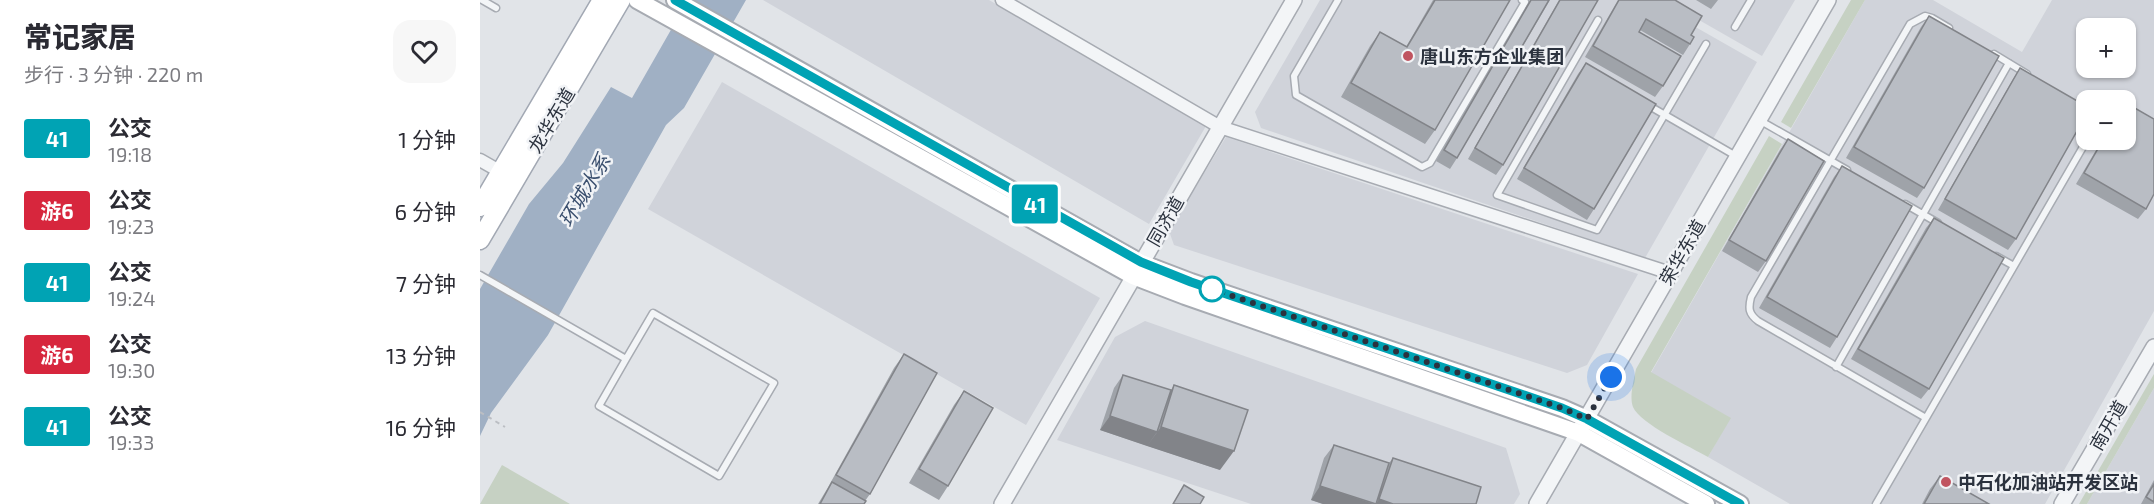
<!DOCTYPE html>
<html lang="zh">
<meta charset="utf-8">
<style>
body{margin:0;font-family:"Exo 2","Noto Sans SC",sans-serif;background:#f7f7f7;color:#2b2b33;height:100vh;display:flex;flex-direction:column;font-size:22px;white-space:nowrap}
*{box-sizing:border-box;margin:0}
p{font-size:20px;color:#7c7c81}
.icon{flex:none;width:33px;height:33px;fill:none;stroke:currentColor;stroke-width:2;stroke-linecap:round;stroke-linejoin:round}
.map{position:relative;flex:1;overflow:hidden}
.sheet{display:flex;flex-direction:column;background:#fff;width:480px}
.sheet>*{flex:none}
.badge{padding:0 12px;border-radius:4px;font-size:21px;line-height:39px}
.tools{position:absolute;left:1596px;top:18px;display:grid;gap:12px}
.tools a{display:grid;place-items:center;width:60px;height:60px;border-radius:12px;background:#fff;box-shadow:0 2px 4px #0004;font-size:30px}
.you{position:absolute;width:30px;height:30px;margin:-15px;border:4px solid #fff;border-radius:50%;background:#1a73e8;box-shadow:0 0 0 9px #1a73e833}
.map>.badge{position:absolute;translate:-50% -50%;box-shadow:0 0 0 3px #fff}
.round{display:grid;place-items:center;flex:none;width:63px;height:63px;border-radius:18px;background:#f7f7f7}
.head{display:flex;align-items:center;justify-content:space-between;height:102px;padding:0 24px}
h1{font-size:28px;font-weight:800;line-height:45px}
ul{padding:0;list-style:none}
li{display:flex;align-items:center;gap:18px;height:72px;padding:0 24px}
li div{flex:1}
li b{display:block;font-size:22px}
li em{font-style:normal}
li .badge{min-width:66px;font-weight:700;text-align:center}
main{display:flex;flex:1;min-height:0}
.map>svg:first-child{display:block}
</style>
<main>
<section class="sheet">
<div class="head"><div><h1>常记家居</h1><p>步行 · 3 分钟 · 220 m</p></div><a class="round"><svg class="icon" aria-label="heart" viewBox="0 0 24 24"><path d="M12 20l-8-8c-3-5 5-10 8-4 3-6 11-1 8 4z"/></svg></a></div>
<ul>
<li><span class="badge" style="background:#00a3b4;color:#fff">41</span><div><b>公交</b><p>19:18</p></div><em>1 分钟</em></li>
<li><span class="badge" style="background:#d7263d;color:#fff">游6</span><div><b>公交</b><p>19:23</p></div><em>6 分钟</em></li>
<li><span class="badge" style="background:#00a3b4;color:#fff">41</span><div><b>公交</b><p>19:24</p></div><em>7 分钟</em></li>
<li><span class="badge" style="background:#d7263d;color:#fff">游6</span><div><b>公交</b><p>19:30</p></div><em>13 分钟</em></li>
<li><span class="badge" style="background:#00a3b4;color:#fff">41</span><div><b>公交</b><p>19:33</p></div><em>16 分钟</em></li>
</ul>
</section>
<div class="map">
<svg width="1674" height="504" viewBox="0 0 1674 504">
<rect width="100%" height="100%" fill="#e1e4e8"/>
<path fill="#d0d3da" fill-rule="evenodd" d="M283 0H509L726 126 669 224Z
M840 0H1168L1277 62 1165 258 781 128 775 112Z
M1184 0H1315L1282 56Z
M1385 0H1453L1542 52 1572 0H1674V311L1565 504H1310L1228 457 1250 418 1171 373ZM1606 28H1646V68H1606ZM1606 100H1646V140H1606Z
M242 82 620 298 546 425 168 209Z
M746 137 944 203 1158 274 1107 365 1087 373 694 245 689 231Z
M665 321 1026 448 1040 494 1034 504H771L577 440 635 337Z
M1674 388V504H1607Z"/>
<path fill="#c6d1c3" d="M1371 0H1385L1311 128 1301 122Z
M1289 136 1302 144 1171 372 1251 418 1228 457C1211 447 1160 424 1153 407 1149 396 1154 380 1156 369Z
M1674 374V388L1607 504H1599Z
M22 465 90 504H0Z"/>
<path fill="#a0b0c4" d="M208 0H266L204 108 186 125 68 335 11 413 0 436V289L49 204 83 163 131 87 152 98Z"/>
<g fill="none" stroke-linecap="round" stroke-linejoin="round">
<defs>
<path id="service" d="M2 0 16 8
M858 0 814 76 816 95 942 167 950 163 1045 2 1042 0
M1118 20 1017 195 1117 230 1226 44
M1255 27 1271 0
M1469 28 1452 18 1445 16 1430 24 1271 297C1268 309 1269 314 1278 321L1446 418 1607 140
M1514 54 1547 74
M1166 104 1256 156
M1279 120 1367 170
M1425 204 1458 223
M1516 256 1534 266
M0 275 146 359 173 313 294 383 239 476 119 406 146 359
M1356 367 1529 63
M1396 504 1446 418"/>
<path id="minor" d="M522 0 740 127 1190 273
M0 160 21 172"/>
<path id="tertiary" d="M522 504 814 0
M1057 504 1348 0
M1582 504 1674 347"/>
<path id="secondary" d="M157 0 653 276 705 296 1099 433 1226 504
M195 0 661 263 711 282 1082 408 1107 419 1260 504"/>
<path id="primary" d="M0 207 122 0
M0 240 141 0"/>
</defs>
<use href="#service" stroke="#a7abb2" stroke-width="9"/>
<use href="#minor" stroke="#a7abb2" stroke-width="15"/>
<use href="#tertiary" stroke="#a7abb2" stroke-width="18"/>
<use href="#secondary" stroke="#a7abb2" stroke-width="20"/>
<use href="#primary" stroke="#a2a8b3" stroke-width="21"/>
<path stroke="#bbbec3" stroke-width="2" stroke-dasharray="4.5 4.5" stroke-linecap="butt" d="M0 412 25 427"/>
<use href="#service" stroke="#f3f5f7" stroke-width="6"/>
<use href="#minor" stroke="#f3f5f7" stroke-width="12"/>
<use href="#tertiary" stroke="#f3f5f7" stroke-width="15"/>
<use href="#secondary" stroke="#fff" stroke-width="16"/>
<use href="#primary" stroke="#fff" stroke-width="18"/>
</g>
<path fill="#9fa3a9" d="M953 0H1030L955 130 945 144 861 97 890 46 900 32 926 47Z
M1050 0H1070L977 158 970 169 956 161Z
M1079 0H1118L1023 165 1016 175 988 159Z
M1138 0H1195L1211 35 1210 44 1203 55 1160 30 1159 32 1183 86 1175 97 1105 57Z
M1216 0H1238L1231 9Z
M1449 16 1444 188 1437 198 1366 158 1441 27Z
M1106 63 1114 209 1107 220 1037 179 1098 74Z
M1540 68 1536 239 1528 250 1458 210 1533 79Z
M1308 139 1286 261 1278 272 1242 251 1300 150Z
M1622 140H1646L1666 209 1658 219 1596 184Z
M1362 166 1357 337 1350 348 1279 308 1354 177Z
M1454 218 1449 389 1441 399 1371 359 1446 228Z
M424 354 390 494 385 501 384 504H338L347 489 414 368Z
M643 375 691 390 694 385 740 470 620 430 634 388Z
M484 391 468 486 459 500 429 483 474 405Z
M854 445 909 463 913 458 996 504H843L831 500 844 458Z
M1460 476 1509 504H1442L1450 489Z
M1674 480V504H1661Z"/>
<path fill="#828489" d="M630 416 677 432 667 446 620 430Z
M681 427 754 451 740 470 667 446Z
M840 486 894 504H843L831 500Z
M899 499 913 504H896Z"/>
<path fill="#b9bdc4" stroke="#828489" stroke-width="1.5" d="M955 0H1030L955 130 871 83 900 32 927 47Z
M1051 0H1069L977 158 964 150Z
M1080 0H1118L1023 165 995 148Z
M1139 0H1195L1222 16 1211 35 1214 37 1210 44 1166 19 1159 32 1201 56 1183 86 1113 46Z
M1449 16 1519 56 1444 188 1374 147Z
M1106 63 1176 104 1114 209 1044 168Z
M1540 68 1606 106V115L1536 239 1465 199Z
M1646 103 1674 119V194L1666 209 1604 173 1623 140H1646Z
M1308 139 1344 161 1286 261 1249 240Z
M1362 166 1432 206 1357 337 1287 297Z
M1454 218 1524 258 1449 389 1378 349Z
M424 354 457 373 390 494 356 475Z
M643 375 691 390 677 432 630 416Z
M694 385 768 410 754 451 681 427Z
M484 391 513 408 468 486 439 469Z
M854 445 909 463 896 504 840 486Z
M913 458 1001 487 996 504H913L899 499Z
M1460 476 1509 504H1444Z
M352 482 386 501 384 504H340Z
M1674 484V502L1666 497Z
M704 485 724 497 720 504H693Z"/>
<g fill="none" stroke-linecap="round" stroke-linejoin="round">
<defs>
<path id="line" d="M195 0 661 262 711 282 1082 408 1107 419 1260 504"/>
</defs>
<use href="#line" stroke="#fff" stroke-width="14"/>
<use href="#line" stroke="#00a3b4" stroke-width="9"/>
<path stroke="#2b323e" stroke-width="6" stroke-dasharray="0 10.8" d="M732 289 1082 408 1107 419 1131 377"/>
</g>
<g fill="#c05460" stroke="#f1f3f6" stroke-width="2">
<circle cx="928" cy="56" r="6"/>
<circle cx="1466" cy="482" r="6"/>
</g>
<circle fill="#fff" stroke="#00a3b4" stroke-width="3" cx="732" cy="289" r="12"/>
<g text-anchor="middle" dominant-baseline="central" stroke-width="5" stroke-linejoin="round" paint-order="stroke">
<g font-size="18" font-weight="bold" fill="#2b323e" stroke="#f1f3f6" text-anchor="start">
<text x="940" y="56">唐山东方企业集团</text>
<text x="1478" y="482">中石化加油站开发区站</text>
</g>
<g font-size="18" fill="#2b323e" stroke="#f1f3f6">
<text transform="translate(71 120) rotate(-59)">龙华东道</text>
<text transform="translate(685 221) rotate(-60)">同济道</text>
<text transform="translate(1202 252) rotate(-60)">荣华东道</text>
<text transform="translate(1628 425) rotate(-60)">南开道</text>
</g>
<g font-size="20" font-style="italic" fill="#3a4f6e" stroke="#f1f3f6">
<text transform="translate(104 190) rotate(-59)">环城水系</text>
</g>
</g>
</svg>
<div class="tools">
<a>+</a>
<a>−</a>
</div>
<div class="you" style="left:1131px;top:377px"></div>
<b class="badge" style="left:555px;top:204px;background:#00a3b4;color:#fff">41</b>
</div>
</main>
